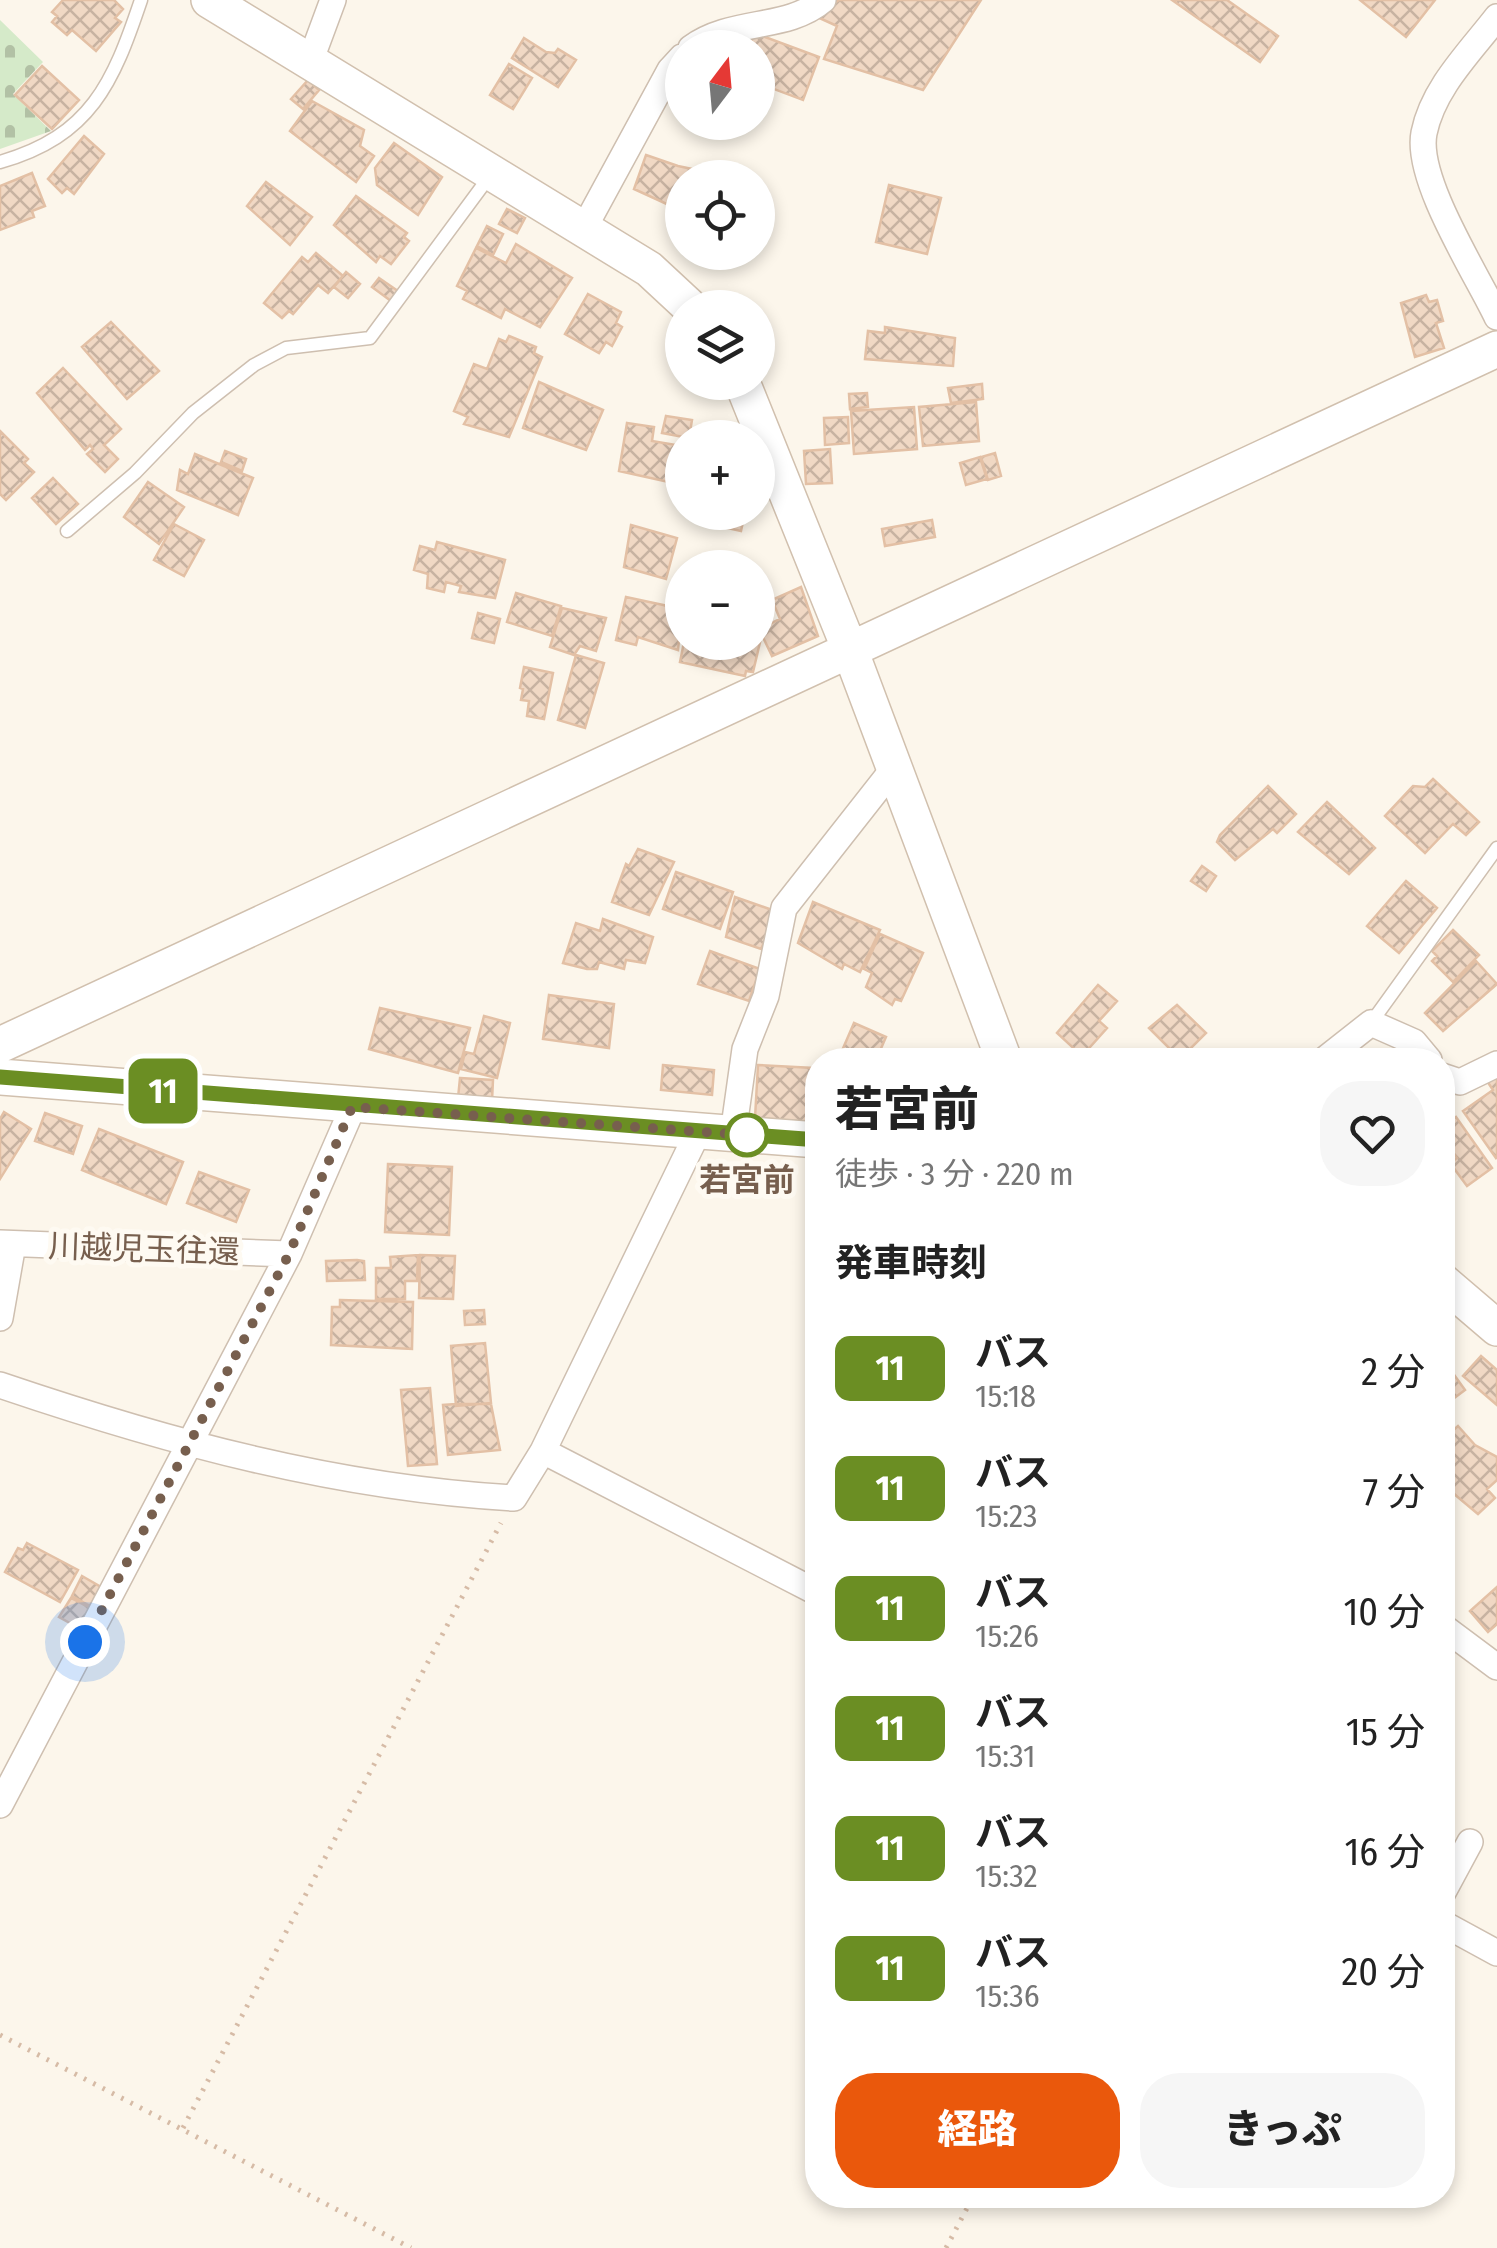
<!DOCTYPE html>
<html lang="ja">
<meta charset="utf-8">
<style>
body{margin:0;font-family:"Fira Sans Condensed","Noto Sans JP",sans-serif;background:#f6f6f6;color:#222;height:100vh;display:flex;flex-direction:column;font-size:38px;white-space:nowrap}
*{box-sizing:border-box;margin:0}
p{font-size:32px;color:#767676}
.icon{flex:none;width:55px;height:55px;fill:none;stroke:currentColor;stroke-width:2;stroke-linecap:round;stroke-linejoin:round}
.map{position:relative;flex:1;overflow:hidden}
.side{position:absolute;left:805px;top:1048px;width:650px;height:1160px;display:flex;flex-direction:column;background:#fff;border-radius:40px;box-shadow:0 5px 15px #0003}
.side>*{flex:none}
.badge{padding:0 20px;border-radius:15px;font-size:35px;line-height:65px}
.needle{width:65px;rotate:16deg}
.controls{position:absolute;left:665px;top:30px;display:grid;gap:20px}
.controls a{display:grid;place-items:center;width:110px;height:110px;border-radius:50%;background:#fff;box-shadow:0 5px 15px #0003;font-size:50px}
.you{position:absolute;width:50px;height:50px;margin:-25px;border:8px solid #fff;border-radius:50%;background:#1a73e8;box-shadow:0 0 0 15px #1a73e833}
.map>.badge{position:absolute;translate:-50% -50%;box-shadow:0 0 0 5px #fff}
h2{padding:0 30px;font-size:38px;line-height:90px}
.round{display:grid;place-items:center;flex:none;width:105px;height:105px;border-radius:40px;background:#f6f6f6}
.overview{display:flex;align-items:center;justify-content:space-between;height:170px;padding:0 30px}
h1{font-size:48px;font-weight:800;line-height:75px}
.button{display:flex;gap:20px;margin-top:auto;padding:20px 30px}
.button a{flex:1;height:115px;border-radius:40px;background:#ea580c;color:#fff;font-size:40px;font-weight:800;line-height:115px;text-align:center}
.button a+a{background:#f6f6f6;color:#222}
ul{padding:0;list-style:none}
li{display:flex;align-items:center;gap:30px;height:120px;padding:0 30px}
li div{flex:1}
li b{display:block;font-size:38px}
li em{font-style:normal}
li .badge{min-width:110px;font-weight:700;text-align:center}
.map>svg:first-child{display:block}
</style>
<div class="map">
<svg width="1497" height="2248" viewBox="0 0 1497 2248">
<defs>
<pattern id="cemetery-stones" width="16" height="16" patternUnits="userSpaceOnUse" patternTransform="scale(2.5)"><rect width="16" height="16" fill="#d5eac9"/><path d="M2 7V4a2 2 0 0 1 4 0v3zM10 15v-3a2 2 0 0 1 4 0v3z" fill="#b2c1a5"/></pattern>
<pattern id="building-cross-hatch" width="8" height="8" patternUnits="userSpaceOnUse" patternTransform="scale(2.5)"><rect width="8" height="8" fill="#f0d8c4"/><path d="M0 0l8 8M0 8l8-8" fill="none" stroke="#c7b2a1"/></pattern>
</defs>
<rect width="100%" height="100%" fill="#fcf6eb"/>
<path fill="url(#cemetery-stones)" d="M0 20 43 62 13 94 51 131 0 149Z"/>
<path fill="url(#building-cross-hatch)" stroke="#e3c0a5" stroke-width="2.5" d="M63 0H114L123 9 115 18 121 22 96 51 72 30 67 35 52 22 57 16 52 12Z
M839 0H981L923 90 824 59 837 26 815 16Z
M1172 0H1227L1278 36 1260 62Z
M1360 0H1435L1406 37Z
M754 33 819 57 803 100 758 83V48H749Z
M524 38 546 52 555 53 558 49 576 60 558 87 512 58Z
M509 64 532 78 513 109 490 95Z
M42 66 79 100 52 129 15 95Z
M308 80 319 90 303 109 291 99Z
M312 101 364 130 360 146 374 156 356 182 290 131Z
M84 136 104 154 74 194 67 188 62 193 48 179Z
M394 143 442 177 418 215 377 185 375 168Z
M646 155 678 166 716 174 682 178V211L634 189Z
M32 173 45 206 32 211 34 217 0 230V186Z
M266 182 312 217 290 245 247 206Z
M889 185 941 198 927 254 876 242Z
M356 196 407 233 404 237 409 241 391 264 380 256 376 262 334 225Z
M507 209 525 218 517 233 499 224Z
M487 226 503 234 493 255 477 246Z
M516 244 572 278 540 327 505 309 501 318 463 299 467 291 457 286 476 248 506 263Z
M316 253 343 276 328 293 318 285 293 314 289 311 282 318 264 303 302 257 308 262Z
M346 272 360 284 348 298 334 287Z
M379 278 398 291 391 301 372 287Z
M588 294 621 312 616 323 622 327 612 346 606 342 599 353 565 334Z
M1426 295 1429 302 1437 300 1443 321 1436 323 1444 348 1415 357 1401 303Z
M111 322 159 371 127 399 82 347Z
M885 327 955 338 953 366 865 359 868 331 885 333Z
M509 336 536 347 534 353 542 357 509 437 464 424 468 417 454 411 474 364 487 369 499 339 506 342Z
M63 368 121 429 104 445 118 459 105 472 87 454 93 449 90 445 85 450 37 393Z
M539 382 603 410 586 450 523 428Z
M982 384 983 399 951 403 948 388Z
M867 393 868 407 850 409 849 394Z
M976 402 979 441 923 446 919 407Z
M914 407 917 449 854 454 851 411Z
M666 416 692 420 689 438 662 433Z
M848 417 849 443 825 445 824 418Z
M627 423 654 427 652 441 682 446V485L619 471Z
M0 431 28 459 24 463 34 472 6 500 0 494Z
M830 449 832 483 806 484 804 451Z
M225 451 246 459 242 471 221 462Z
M995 453 1001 476 988 480 981 457Z
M195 454 253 478 238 515 177 490 180 470 188 474Z
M980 457 987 479 966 485 960 463Z
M53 478 78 504 56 524 32 498Z
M148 482 184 507 159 544 124 517Z
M698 512H745L741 531 696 521Z
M932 520 935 537 885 546 882 529Z
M174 524 204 540 184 576 154 560Z
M631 525 677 538 666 579 624 567Z
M437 542 505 560 495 598 459 592 461 586 446 582 444 592 427 588 428 574 414 570 420 546 435 550Z
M801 587 818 636 772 656 759 629 780 619 772 600Z
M516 593 561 606 552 636 507 622Z
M626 597 682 609 678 650 638 637 636 645 616 640Z
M562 608 606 618 596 651 580 646 574 655 550 647Z
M478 613 500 619 494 643 472 638Z
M758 637 761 638 753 672 746 671 745 676 680 662 684 642H758Z
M576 655 604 663 585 728 558 720Z
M524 667 553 673 544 719 527 716 529 701 521 700 523 689 520 688Z
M1433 779 1479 822 1466 835 1453 824 1425 853 1385 816 1413 786 1425 787Z
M1268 786 1296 814 1277 833 1273 829 1235 860 1217 842 1220 835Z
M1327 802 1375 848 1349 874 1298 832Z
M638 849 674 862 649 915 612 902 626 864 629 866Z
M1202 866 1216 876 1206 891 1191 881Z
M676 872 733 892 720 929 663 909Z
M1406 881 1437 908 1399 953 1367 926Z
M735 897 778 912 761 949 726 937Z
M813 902 880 930 860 972 844 964 842 969 798 943Z
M603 919 653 937 645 963 626 960 624 969 599 962 597 969H587L563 963 576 923 600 931Z
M1453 930 1479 955 1453 982 1432 961 1437 956 1432 951Z
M880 934 923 953 901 1001 895 999 892 1005 866 987 872 973 864 969Z
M710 951 760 969 749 1001 698 984Z
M1476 961 1497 984 1443 1031 1425 1013Z
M1098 985 1117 1001 1099 1021 1107 1028 1082 1056 1057 1033Z
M549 995 614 1004 609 1048 543 1039Z
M1177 1005 1206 1033 1180 1059 1149 1028Z
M380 1008 470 1028 458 1073 369 1049Z
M484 1016 510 1023 497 1078 461 1069 465 1052 474 1054Z
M854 1023 886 1037 876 1060H838Z
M663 1065 714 1070 712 1095 661 1090Z
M758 1065 814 1068 811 1122 755 1118Z
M1497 1074V1157L1496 1158 1463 1111 1493 1090 1487 1081Z
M460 1078 493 1080 492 1101 458 1098Z
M4 1112 31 1129 0 1179V1119Z
M45 1113 82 1126 73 1154 35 1141Z
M1456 1117 1492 1168 1467 1186 1450 1163 1457 1158 1442 1138V1126Z
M99 1129 183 1162 166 1204 82 1170Z
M388 1164 452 1167 449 1235 385 1232Z
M199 1172 249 1190 236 1222 187 1203Z
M418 1255 417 1281H405V1299H376V1268H391L390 1257Z
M420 1255 455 1256 453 1299 419 1298Z
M357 1260 364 1261 365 1280 327 1281 326 1261Z
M340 1300 413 1302 412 1349 331 1345 332 1307H340Z
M484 1310 485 1324 465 1325 464 1311Z
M485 1343 491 1403 456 1406 451 1346Z
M1481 1356 1497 1370V1405L1463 1376Z
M1447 1365 1465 1390 1445 1405 1442 1369Z
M430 1388 437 1464 408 1466 401 1390Z
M456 1404H491L500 1450 448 1455 443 1405Z
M1458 1426 1475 1445 1497 1457V1480L1487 1489 1495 1498 1478 1514 1442 1484V1440Z
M27 1543 78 1570 60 1602 5 1572 18 1548 23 1550Z
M82 1576 101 1587 90 1606 72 1596Z
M1497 1587V1624L1488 1632 1470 1611Z
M71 1598 90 1608 79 1628 59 1617Z"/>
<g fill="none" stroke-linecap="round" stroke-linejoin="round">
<defs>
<path id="lane" d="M0 162C91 136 113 83 141 0
M67 531 135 473 193 413 254 365 286 348 370 338 489 177
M1371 1023 1497 848"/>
<path id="street" d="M1497 17C1470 52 1433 88 1424 133 1415 179 1476 273 1497 317
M691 48C732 18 787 31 823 0
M310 62 333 0
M583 230 670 70 682 57
M1324 1060 1371 1023 1414 1042 1429 1060
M1442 1076 1460 1082 1497 1064
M733 1134 745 1049 766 996 784 908 894 768
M0 1243 289 1254
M0 1318 13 1244
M0 1385C168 1442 337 1488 514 1498L543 1451 698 1132
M543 1451 818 1593
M1442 1626 1497 1667
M0 1805 289 1254 353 1107
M1442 1894 1470 1842
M1442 1923 1497 1953"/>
<path id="secondary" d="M209 0 649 269 691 308
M742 382 850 650 1004 1060
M0 1045 1497 349
M0 1077 818 1140
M1442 1281 1497 1328"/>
</defs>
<use href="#lane" stroke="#cebfb0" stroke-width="15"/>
<use href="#street" stroke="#cebfb0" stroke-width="28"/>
<use href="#secondary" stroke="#d1c0ae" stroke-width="38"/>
<path stroke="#d6bba6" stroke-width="5" stroke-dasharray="2.5 8" stroke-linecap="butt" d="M0 2035 411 2248
M183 2128 501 1523
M946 2248 974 2195"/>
<use href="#lane" stroke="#fff" stroke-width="12"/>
<use href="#street" stroke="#fff" stroke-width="25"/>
<use href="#secondary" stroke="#fff" stroke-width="35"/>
</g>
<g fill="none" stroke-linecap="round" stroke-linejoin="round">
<defs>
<path id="line" d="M0 1077 818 1140"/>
</defs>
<use href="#line" stroke="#fff" stroke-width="22"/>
<use href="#line" stroke="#6b8e23" stroke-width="15"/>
<path stroke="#775f4e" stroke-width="10" stroke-dasharray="0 18" d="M85 1642 289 1254 352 1107 747 1135"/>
</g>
<circle fill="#fff" stroke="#6b8e23" stroke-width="5" cx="747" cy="1135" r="20"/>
<g text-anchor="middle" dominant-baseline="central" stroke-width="10" stroke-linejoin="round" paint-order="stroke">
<g font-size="32" font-weight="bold" fill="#775f4e" stroke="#fefaf2">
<text x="747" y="1180">若宮前</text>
</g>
<g font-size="32" fill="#775f4e" stroke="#fefaf2">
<text transform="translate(144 1249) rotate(2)">川越児玉往還</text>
</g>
</g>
</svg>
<div class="controls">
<a><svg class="needle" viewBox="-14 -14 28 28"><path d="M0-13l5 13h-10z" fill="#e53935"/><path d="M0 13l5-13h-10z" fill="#767676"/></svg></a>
<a><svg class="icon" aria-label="locate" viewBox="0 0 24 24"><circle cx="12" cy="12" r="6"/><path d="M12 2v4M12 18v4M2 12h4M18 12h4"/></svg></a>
<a><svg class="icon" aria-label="layers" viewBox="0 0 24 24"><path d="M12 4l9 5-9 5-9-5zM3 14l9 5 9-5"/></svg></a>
<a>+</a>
<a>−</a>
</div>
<div class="you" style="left:85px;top:1642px"></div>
<b class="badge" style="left:163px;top:1091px;background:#6b8e23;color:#fff">11</b>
<section class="side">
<div class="overview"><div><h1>若宮前</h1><p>徒歩 · 3 分 · 220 m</p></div><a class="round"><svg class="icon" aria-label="heart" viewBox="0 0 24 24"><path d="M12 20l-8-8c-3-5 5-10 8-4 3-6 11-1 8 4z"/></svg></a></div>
<h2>発車時刻</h2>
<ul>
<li><span class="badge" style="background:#6b8e23;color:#fff">11</span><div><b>バス</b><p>15:18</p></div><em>2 分</em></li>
<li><span class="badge" style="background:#6b8e23;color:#fff">11</span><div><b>バス</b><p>15:23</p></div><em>7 分</em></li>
<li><span class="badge" style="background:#6b8e23;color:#fff">11</span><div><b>バス</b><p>15:26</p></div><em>10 分</em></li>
<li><span class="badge" style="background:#6b8e23;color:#fff">11</span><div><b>バス</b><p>15:31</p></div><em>15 分</em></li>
<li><span class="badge" style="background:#6b8e23;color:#fff">11</span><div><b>バス</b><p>15:32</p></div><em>16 分</em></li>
<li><span class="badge" style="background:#6b8e23;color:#fff">11</span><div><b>バス</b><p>15:36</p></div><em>20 分</em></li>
</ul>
<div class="button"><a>経路</a><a>きっぷ</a></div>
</section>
</div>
